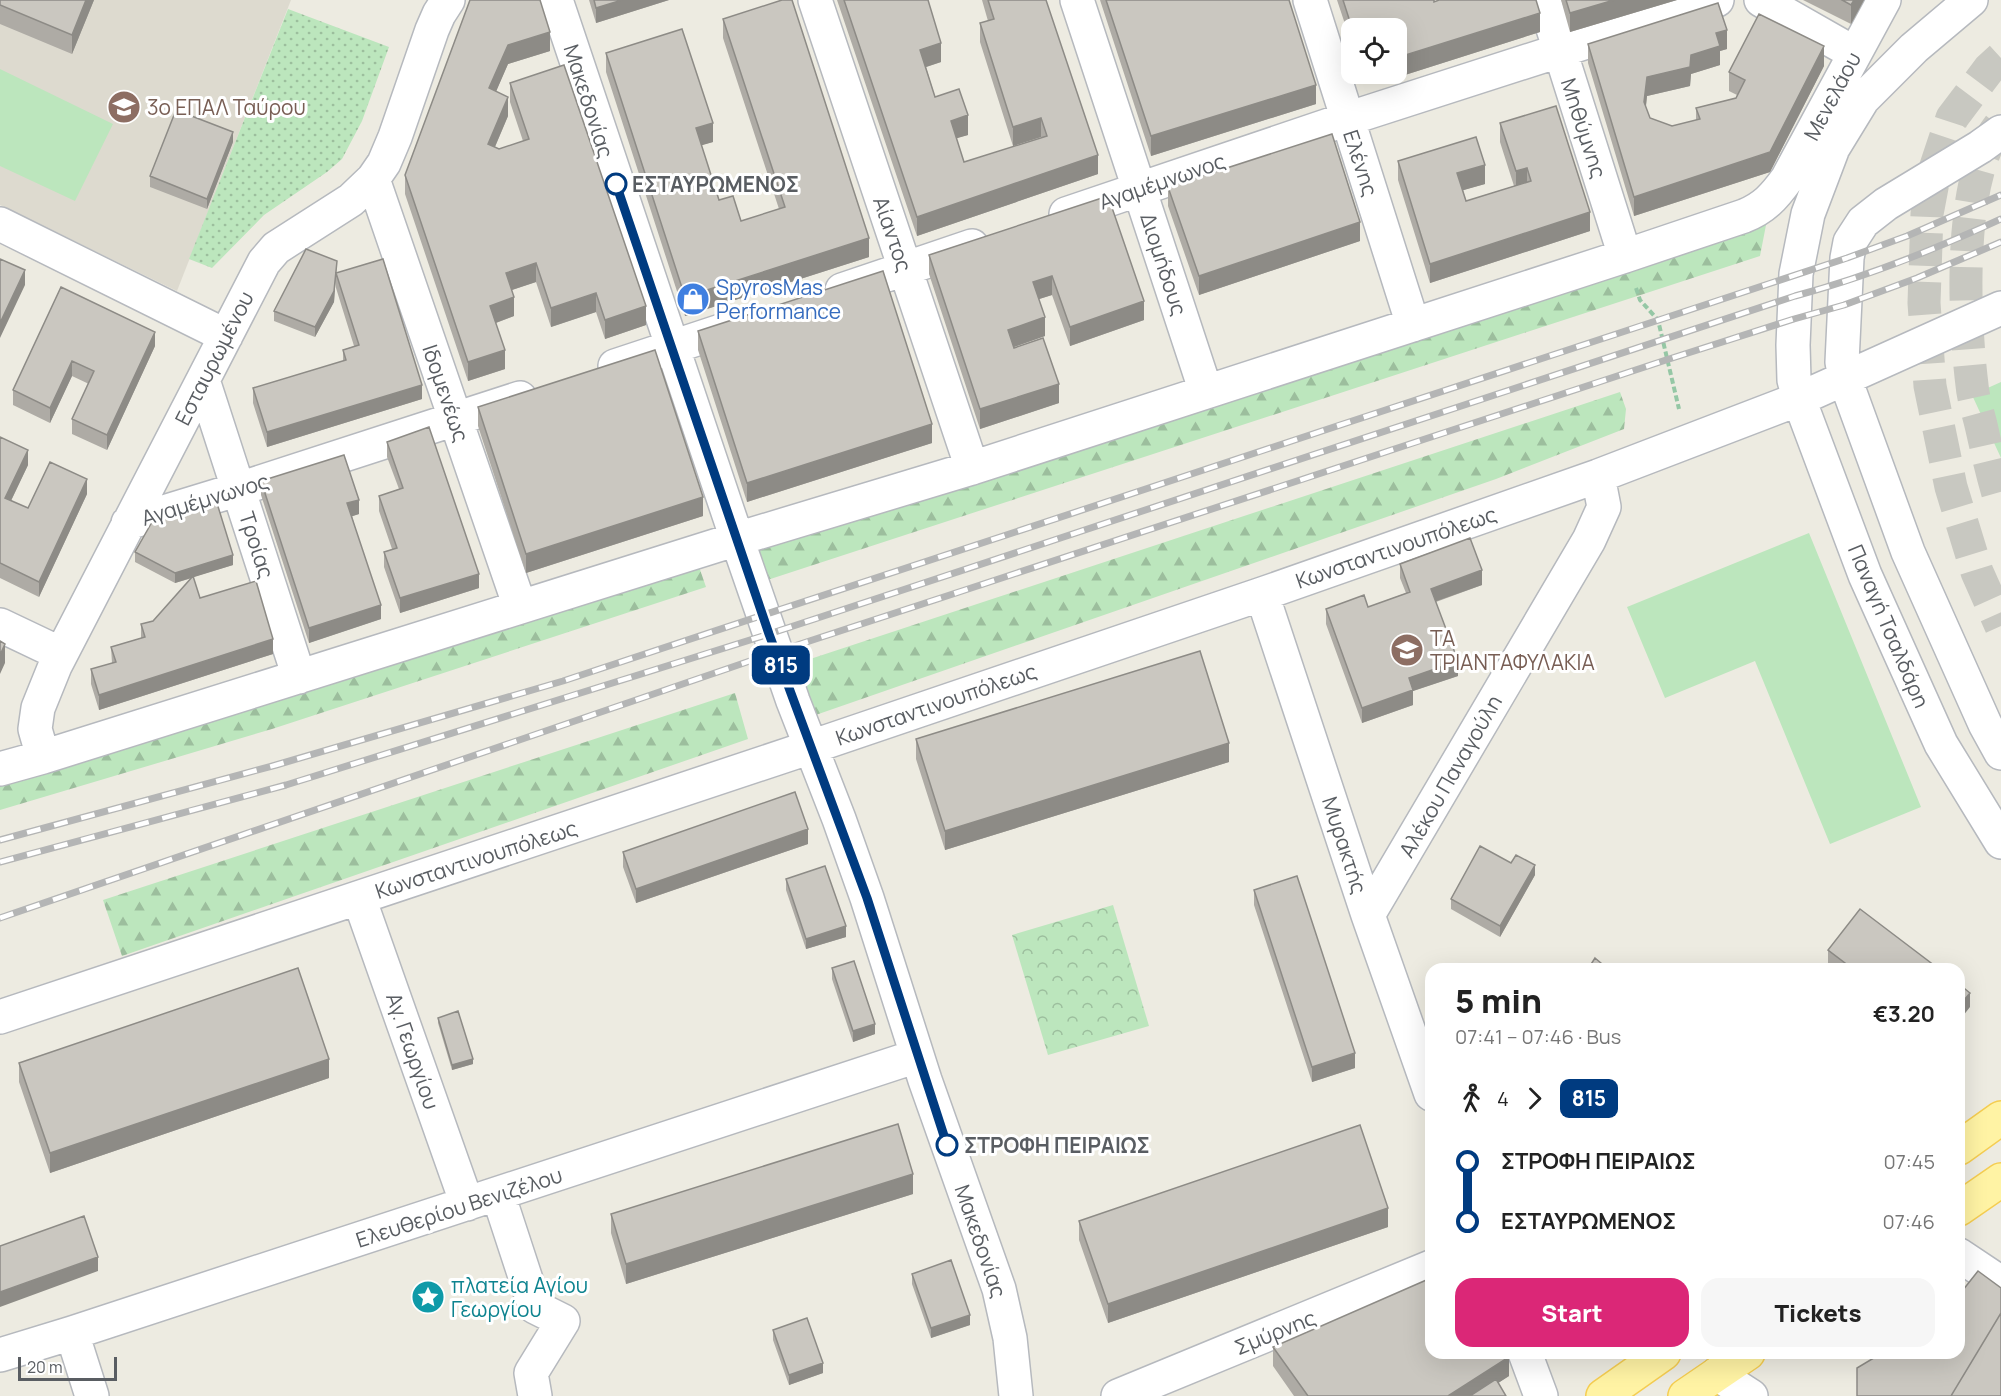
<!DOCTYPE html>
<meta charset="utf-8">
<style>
body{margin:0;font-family:Manrope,sans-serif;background:#f6f6f6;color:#222;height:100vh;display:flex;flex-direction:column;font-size:22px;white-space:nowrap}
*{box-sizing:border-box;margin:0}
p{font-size:20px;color:#767676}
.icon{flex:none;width:33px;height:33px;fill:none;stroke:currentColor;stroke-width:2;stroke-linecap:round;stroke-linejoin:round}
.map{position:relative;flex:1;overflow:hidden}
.panel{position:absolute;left:1425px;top:963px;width:540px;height:396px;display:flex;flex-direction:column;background:#fff;border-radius:18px;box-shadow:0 6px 24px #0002}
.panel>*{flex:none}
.badge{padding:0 12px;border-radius:9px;font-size:21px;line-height:39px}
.buttons{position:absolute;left:1341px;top:18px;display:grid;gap:12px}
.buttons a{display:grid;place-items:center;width:66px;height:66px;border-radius:12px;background:#fff;box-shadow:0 6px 24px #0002;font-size:30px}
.scale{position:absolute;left:18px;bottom:15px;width:99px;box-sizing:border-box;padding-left:6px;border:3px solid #595d62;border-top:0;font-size:16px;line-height:21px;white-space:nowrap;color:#595d62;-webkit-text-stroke:4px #fff;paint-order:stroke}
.map>.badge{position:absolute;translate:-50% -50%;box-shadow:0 0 0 3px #fff}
.legs{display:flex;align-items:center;gap:9px;height:66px;padding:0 30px;font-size:20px}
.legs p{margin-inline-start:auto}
.head{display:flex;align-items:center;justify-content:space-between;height:102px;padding:0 30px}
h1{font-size:33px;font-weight:800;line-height:45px}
.primary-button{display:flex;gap:12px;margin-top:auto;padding:12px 30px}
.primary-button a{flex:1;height:69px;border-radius:18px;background:#db2777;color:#fff;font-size:24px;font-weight:800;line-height:69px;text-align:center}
.primary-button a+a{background:#f6f6f6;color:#222}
ul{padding:0 30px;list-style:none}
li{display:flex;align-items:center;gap:21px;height:60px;font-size:22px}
li i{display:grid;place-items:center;width:9px;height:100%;margin:0 8px;background:currentColor}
li i::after{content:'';width:15px;height:15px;margin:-8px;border:4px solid;border-radius:50%;background:#fff}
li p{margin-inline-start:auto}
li:first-child i{background:linear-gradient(#0000 50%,currentColor 0)}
li:last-child i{background:linear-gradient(currentColor 50%,#0000 0)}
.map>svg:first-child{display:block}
</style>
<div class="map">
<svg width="2001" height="1396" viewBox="0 0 2001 1396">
<defs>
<pattern id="grass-dots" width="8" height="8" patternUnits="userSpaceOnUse" patternTransform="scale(1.5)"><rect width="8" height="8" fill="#bce6bd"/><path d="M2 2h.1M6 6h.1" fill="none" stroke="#9cbe9d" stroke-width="1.8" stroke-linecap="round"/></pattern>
<pattern id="forest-firs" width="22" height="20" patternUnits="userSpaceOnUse" patternTransform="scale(1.5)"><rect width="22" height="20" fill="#bce6bd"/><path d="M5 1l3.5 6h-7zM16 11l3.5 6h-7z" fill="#9cbe9d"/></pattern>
<pattern id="park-crowns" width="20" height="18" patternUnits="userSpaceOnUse" patternTransform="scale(1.5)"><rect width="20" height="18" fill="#bce6bd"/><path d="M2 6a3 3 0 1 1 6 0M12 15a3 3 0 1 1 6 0" fill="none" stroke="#9cbe9d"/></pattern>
</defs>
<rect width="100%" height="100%" fill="#edebe1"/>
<path fill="#dddacf" d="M0 0H291L177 291 0 205Z"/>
<path fill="url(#grass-dots)" d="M288 9 389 47 362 121 342 159 327 172 264 215 212 268 189 259Z"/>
<path fill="url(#forest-firs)" d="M1755 221 1766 225 1760 256 758 583 745 542Z
M1620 392 1626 409 1624 429 1496 479 807 718 789 666Z
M696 558 706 587 272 729 0 810V774Z
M735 693 748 739 122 956 103 900Z"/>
<path fill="url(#park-crowns)" d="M1113 905 1149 1026 1048 1055 1012 935Z"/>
<path fill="#bce6bd" d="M0 69 113 124 75 201 0 166Z
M2001 382V458L1972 395Z
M1809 533 1921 807 1830 844 1755 661 1665 698 1627 607Z"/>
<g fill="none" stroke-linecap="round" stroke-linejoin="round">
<path stroke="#c8c8c1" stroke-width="33" stroke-dasharray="33 16" stroke-linecap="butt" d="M2001 58 1989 69 1952 118 1936 166 1927 214 1924 303 1930 386 1951 487 1977 572 2001 626
M1999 126C1957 179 1964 319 1972 385 1973 398 1978 412 1981 425 1987 452 1993 478 2001 504"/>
<defs>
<path id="minor" d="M556 0 737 539 793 701 839 819 867 898 925 1080 999 1289 1010 1338 1016 1396
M815 0 972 468
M1077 0 1206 392
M1310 0 1413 325
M1544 0 1625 256
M1761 0 1854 53
M1971 0 1914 48 1863 99 1833 148 1808 214 1796 274 1793 345 1794 380 1799 399 1865 575 1941 744 2001 842
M2001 132 1980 147 1886 204 1863 222 1850 242 1847 258 1842 362 1845 379 1908 552 1985 724 2001 753
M373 179 520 607
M1066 214 1347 119 1717 0
M0 224 226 336
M842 290 972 246
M615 366 739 325
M203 380 299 677
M128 523 239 489 520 398
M1262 594 1368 915 1431 1094
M0 625 61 654
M43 757 35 729 38 708 55 666 264 262 276 248 351 200 373 179 384 163 395 137 432 30 439 14 448 0
M0 769 43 757 737 539 972 468 1625 256 1744 216C1764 208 1774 197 1787 179L1884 0
M359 898 467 1204
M1368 915 1589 540 1604 507 1598 476
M0 1017 811 747 1262 594 1598 476 1799 399 2001 308
M498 1194 535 1307 563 1321 531 1373 535 1396
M1959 1255 2001 1283
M72 1333 92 1396
M1525 1353 1541 1396
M0 1355 72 1333 917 1056
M1717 1374 1751 1396
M1118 1396 1431 1267"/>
<path id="major" d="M1959 1148 2001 1118
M1959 1209 2001 1180
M1603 1396 1664 1353
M1685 1396 1748 1353"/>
</defs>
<use href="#minor" stroke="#b6b9be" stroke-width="36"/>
<use href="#major" stroke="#f5cd51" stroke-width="36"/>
<path stroke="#95c7a5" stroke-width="4" stroke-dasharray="6 3" stroke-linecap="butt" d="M1636 288 1640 300 1658 320 1679 409"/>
<use href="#minor" stroke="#fff" stroke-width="33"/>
<use href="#major" stroke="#fff3a4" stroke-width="33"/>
<defs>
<path id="rail" d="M0 840 276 765 563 681 1847 258 1907 236 2001 195
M0 862 286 785 769 634 1795 296C1866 277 1934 250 2001 219
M0 918 776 652 1666 360 1794 319 1844 305 1917 278 2001 242"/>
</defs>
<use href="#rail" stroke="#b4b5b5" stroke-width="7"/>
<use href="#rail" stroke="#fff" stroke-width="4.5" stroke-dasharray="14" stroke-linecap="butt"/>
</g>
<path fill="#aeaba5" d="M0 0H94L72 54 0 24Z
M470 0 550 51 508 64 496 91 508 116 495 147 499 149 523 141 510 102V83L646 325 605 339 596 312 551 327 536 282 512 290 514 316 496 323 505 369 468 381 405 194V175Z
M589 0H669L596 23Z
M837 0H928L941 62 926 67 935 97 968 135 956 138 964 162 1041 138V137L1013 146 980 42V23L988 21 982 0H1046L1098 174 917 236Z
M1100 0H1289L1316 104 1151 156Z
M1337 0H1434V2L1540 32 1386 81 1383 74H1396V28H1352V45Z
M1561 0H1677L1570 32Z
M1803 0H1864L1851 24Z
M723 19 869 257 685 316 606 72V53L713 142 701 145 719 200 741 221 779 209 723 38Z
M1588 44 1727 49 1720 51V65L1691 74 1690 86 1647 96 1646 107 1650 118 1672 126 1696 120V108L1736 98 1737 95 1729 91V72L1824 66 1770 172 1634 216 1588 63Z
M1500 123 1590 231 1430 283 1398 180V161L1485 184 1463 190 1466 201 1514 186 1500 142Z
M233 142 207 209 150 187V176Z
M1168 187 1360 241 1199 295 1168 206Z
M1108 196 1144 320 1070 346 1052 295 1039 299 1045 336 1014 347 1059 403 980 429 929 274V255Z
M336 273 422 399 267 447 253 403V388L343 361V350L354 346 336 288V275L334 302 315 337 274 321V311Z
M61 287 155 346 107 450 72 434V419L89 384 72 376 50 423 13 405V390Z
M698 331 932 443 747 502 698 350Z
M478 407 703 516 526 573 478 426Z
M0 437 28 465 11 501 28 508 87 494 39 597 0 578Z
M387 442 479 588 400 613 384 567V552L392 549 379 511V496L399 489 387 457Z
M261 481 359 514 352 516 381 619 309 643 261 495Z
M135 552 233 565 193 577 200 598 273 654 99 710 91 684V669L112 663 111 647 141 638V624L153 621 192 578 175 583 135 562Z
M1400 564 1482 585 1436 602 1458 676 1413 691V705L1362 723 1326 624V609L1368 607 1406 593 1400 578Z
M916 739 1229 762 945 850 916 759Z
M808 844 636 903 623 867V852Z
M1511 863 1535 875 1500 937 1451 909V899Z
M786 879 846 937 806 949 786 890Z
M1254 890 1355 1068 1312 1082 1254 905Z
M1828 950 1939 969H1834L1828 965Z
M832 968 875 1034 853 1042 832 979Z
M438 1018 473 1064 452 1070 438 1023Z
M19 1063 329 1078 50 1173 19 1082Z
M913 1194 626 1284 611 1233V1214Z
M1079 1221 1388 1227 1108 1323 1079 1240Z
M912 1274 970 1325 931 1338 912 1284Z
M773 1330 823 1373 789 1385 773 1340Z
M1273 1347 1509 1376 1498 1383 1506 1396H1294L1273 1366Z"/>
<path fill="#8d8b86" d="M86 0H94L72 54V35Z
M622 0H669L596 23V8Z
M1614 0H1677L1570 32V13Z
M1854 0H1864L1851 24V5Z
M1540 13V32L1386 81V74H1396V58Z
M1727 30V49L1720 51V65L1691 74 1690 86 1647 96 1644 121V102L1647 77 1691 55 1716 33Z
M550 32V51L508 64 489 108V88L508 45Z
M941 43V62L920 69V50Z
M1824 46V66L1770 172 1634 216V197Z
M1316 85V104L1151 156V136Z
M508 97V116L488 163V144Z
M968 115V135L951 140V121Z
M1041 118V137L1013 146V127Z
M713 123V142L696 147V128Z
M233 132V142L207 209V199Z
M1098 155V174L917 236V217Z
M1485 165V184L1457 192V173Z
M1527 168V187L1516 190V171Z
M1590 212V231L1430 283V264Z
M1360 222V241L1199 295V276Z
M869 238V257L685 316V297Z
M337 261 334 302 315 337V327Z
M536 263V282L506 292V273Z
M25 270V285L0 338V323Z
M1052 276V295L1033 301V282Z
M596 293V312L551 327V308Z
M514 297V316L490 325V306Z
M1144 301V320L1070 346V327Z
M646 306V325L605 339V320Z
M1045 317V336L1008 349V330Z
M155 332V346L107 450V435Z
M505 350V369L468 381V362Z
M72 361V376L50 423V408Z
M1059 384V403L980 429V409Z
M422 385V399L267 447V432Z
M932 424V443L747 502V483Z
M28 450V465L5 513V498Z
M87 479V494L39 597V582Z
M703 497V516L526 573V554Z
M359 500V514L347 518V503Z
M233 555V565L175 583V573Z
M1482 570V585L1431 603V589Z
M479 574V588L400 613V598Z
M381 605V619L309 643V628Z
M273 639V654L99 710V695Z
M5 644V663L0 674V655Z
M1458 661V676L1413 691V705L1362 723V708L1409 678Z
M1229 743V762L945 850V831Z
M808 829V844L636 903V889Z
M1535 865V875L1500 937V926Z
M846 926V937L806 949V939Z
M1970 993V1007L1959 1021V1006Z
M875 1024V1034L853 1042V1031Z
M1355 1053V1068L1312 1082V1067Z
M329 1059V1078L50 1173V1153Z
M473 1059V1064L452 1070V1065Z
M913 1174V1194L626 1284V1264Z
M1388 1208V1227L1108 1323V1304Z
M98 1257V1271L0 1307V1292Z
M970 1315V1325L931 1338V1328Z
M1509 1357V1376L1478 1396H1448Z
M823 1363V1373L789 1385V1375Z"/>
<path fill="#cac7c0" stroke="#8d8b86" stroke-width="1.5" d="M0 0H86L72 35 0 5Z
M470 0H540L550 32 508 45 489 88 508 97 488 144 499 149 529 139 510 83 564 65 646 306 605 320 596 293 551 308 536 263 506 273 514 297 490 306 505 350 468 362 405 175Z
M594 0H622L596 8Z
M782 0H792L869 238 685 297 606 53 682 29 713 123 696 128 719 200 733 196 741 221 785 207 723 19Z
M844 0H928L941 43 920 50 935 97 959 89 968 115 951 121 964 162 1047 136 1041 118 1013 127 980 23 994 19 988 0H1046L1098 155 917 217Z
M1106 0H1289L1316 85 1151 136Z
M1343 0H1434V2L1439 0H1536L1540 13 1396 58V28H1352Z
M1566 0H1614L1570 13Z
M1842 0H1854L1851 5Z
M1718 3 1727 30 1716 33 1720 46 1691 55 1690 67 1647 77 1644 102 1650 118 1672 126 1700 119 1696 108 1736 98 1745 80 1729 72 1759 14 1824 46 1770 152 1634 197 1588 44Z
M1556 106 1590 212 1430 264 1398 161 1476 137 1485 165 1457 173 1466 201 1531 181 1527 168 1516 171 1500 123Z
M176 110 233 132 207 199 150 176Z
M1332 134 1360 222 1199 276 1168 187Z
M1108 196 1144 301 1070 327 1052 276 1033 282 1045 317 1008 330 1014 348 1043 338 1059 384 980 409 929 255Z
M306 249 337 261 334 291 315 327 274 311Z
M0 259 25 270 0 323Z
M383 259 422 385 267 432 253 388 346 360 343 350 359 345 336 273Z
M883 271 932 424 747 483 698 331Z
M61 287 155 332 107 435 72 419 94 371 72 361 50 408 13 390Z
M655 350 703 497 526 554 478 407Z
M429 427 479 574 400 598 384 552 397 548 379 496 403 488 387 442Z
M0 437 28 450 5 498 28 508 50 462 87 479 39 582 0 563Z
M344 455 359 500 347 503 381 605 309 628 261 481Z
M216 500 233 555 175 573 135 552 152 522Z
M1470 538 1482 570 1431 589 1458 661 1409 678 1413 690 1362 708 1326 609 1364 595 1368 607 1410 592 1400 564Z
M193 576 200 598 256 581 273 639 99 695 91 669 116 662 111 647 145 637 141 624 153 621Z
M0 641 5 644 0 655Z
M1200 651 1229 743 945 831 916 739Z
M795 792 808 829 636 889 623 852Z
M1480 846 1511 863 1516 855 1535 865 1500 926 1451 899Z
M825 866 846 926 806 939 786 879Z
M1297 876 1355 1053 1312 1067 1254 890Z
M1860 909 1939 969H1853L1828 950Z
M1595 958 1608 969H1588Z
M854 961 875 1024 853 1031 832 968Z
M298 968 329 1059 50 1153 19 1063Z
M1959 984 1970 993 1959 1006Z
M458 1011 473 1059 452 1065 438 1018Z
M898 1124 913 1174 626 1264 611 1214Z
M1360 1125 1388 1208 1108 1304 1079 1221Z
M84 1216 98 1257 0 1292V1246Z
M951 1260 970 1315 931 1328 912 1274Z
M1978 1271 2001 1288V1313L1951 1396H1857V1368L1882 1353H1959V1295Z
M1431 1278V1353H1508L1509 1357 1448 1396H1308L1273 1347Z
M2001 1313V1396H1951Z
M807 1318 823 1363 789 1375 773 1330Z
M1496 1379 1506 1396H1470Z"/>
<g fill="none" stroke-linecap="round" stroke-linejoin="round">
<defs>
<path id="line-1" d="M616 184 769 634 867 898 947 1145"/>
</defs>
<use href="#line-1" stroke="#fff" stroke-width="14"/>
<use href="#line-1" stroke="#003b80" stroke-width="9"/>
</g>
<defs>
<symbol id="school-disc" viewBox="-11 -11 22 22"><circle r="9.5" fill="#8d6e63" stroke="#fff"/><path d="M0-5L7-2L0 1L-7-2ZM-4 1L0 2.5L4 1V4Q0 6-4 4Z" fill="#fff"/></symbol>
<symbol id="shop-disc" viewBox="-11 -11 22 22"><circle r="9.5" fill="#3f7fe0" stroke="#fff"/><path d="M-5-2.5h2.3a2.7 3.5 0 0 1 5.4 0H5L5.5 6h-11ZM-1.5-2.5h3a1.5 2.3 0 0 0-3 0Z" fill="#fff"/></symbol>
<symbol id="sight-disc" viewBox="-11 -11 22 22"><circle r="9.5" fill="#0f9aa8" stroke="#fff"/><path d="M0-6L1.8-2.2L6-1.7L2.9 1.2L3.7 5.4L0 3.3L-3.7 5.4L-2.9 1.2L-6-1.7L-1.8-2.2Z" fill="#fff"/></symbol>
</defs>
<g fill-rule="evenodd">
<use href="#school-disc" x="105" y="88" width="38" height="38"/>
<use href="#shop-disc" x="674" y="280" width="38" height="38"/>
<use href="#school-disc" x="1388" y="631" width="38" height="38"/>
<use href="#sight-disc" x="409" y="1278" width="38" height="38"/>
</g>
<g fill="#fff" stroke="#003b80" stroke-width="3">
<circle cx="616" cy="184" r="10"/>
<circle cx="947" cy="1145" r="10"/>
</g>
<g text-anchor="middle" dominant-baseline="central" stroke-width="6" stroke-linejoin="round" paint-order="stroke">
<g font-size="21" fill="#595d62" stroke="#fff">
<text transform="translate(1832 96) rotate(-62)">Μενελάου</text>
<text transform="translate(589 101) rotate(72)">Μακεδονίας</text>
<text transform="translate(1584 128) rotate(72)">Μηθύμνης</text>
<text transform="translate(1361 163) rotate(72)">Ελένης</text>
<text transform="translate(1162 181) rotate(-19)">Αγαμέμνωνος</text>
<text transform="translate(893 234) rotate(71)">Αίαντος</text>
<text transform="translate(1164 264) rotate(72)">Διομήδους</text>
<text transform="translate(214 358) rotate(-63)">Εσταυρωμένου</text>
<text transform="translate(446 393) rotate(71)">Ιδομενέως</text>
<text transform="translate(205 499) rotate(-17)">Αγαμέμνωνος</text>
<text transform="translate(257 545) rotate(72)">Τροίας</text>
<text transform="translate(1396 547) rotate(-19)">Κωνσταντινουπόλεως</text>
<text transform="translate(1889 626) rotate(67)">Παναγή Τσαλδάρη</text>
<text transform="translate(936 704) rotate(-19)">Κωνσταντινουπόλεως</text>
<text transform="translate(1450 776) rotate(-60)">Αλέκου Παναγούλη</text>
<text transform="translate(1345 845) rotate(72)">Μυρακτής</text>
<text transform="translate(476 859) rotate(-18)">Κωνσταντινουπόλεως</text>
<text transform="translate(413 1051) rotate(71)">Αγ. Γεωργίου</text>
<text transform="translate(459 1207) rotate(-18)">Ελευθερίου Βενιζέλου</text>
<text transform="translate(981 1241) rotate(71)">Μακεδονίας</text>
<text transform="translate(1275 1332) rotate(-22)">Σμύρνης</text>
</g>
<g font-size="21" fill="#785e54" stroke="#fff" text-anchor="start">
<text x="147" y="107">3ο ΕΠΑΛ Ταύρου</text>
<text x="1430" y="638">ΤΑ<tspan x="1430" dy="24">ΤΡΙΑΝΤΑΦΥΛΑΚΙΑ</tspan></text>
</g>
<g font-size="21" font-weight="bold" fill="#595d62" stroke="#fff" text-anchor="start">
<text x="632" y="184">ΕΣΤΑΥΡΩΜΕΝΟΣ</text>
<text x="964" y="1145">ΣΤΡΟΦΗ ΠΕΙΡΑΙΩΣ</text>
</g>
<g font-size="21" fill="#366cbe" stroke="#fff" text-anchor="start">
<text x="716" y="287">SpyrosMas<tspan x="716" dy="24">Performance</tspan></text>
</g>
<g font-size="21" fill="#0d838f" stroke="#fff" text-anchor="start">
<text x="451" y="1285">πλατεία Αγίου<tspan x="451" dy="24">Γεωργίου</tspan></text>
</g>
</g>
</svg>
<div class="buttons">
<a><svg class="icon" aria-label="locate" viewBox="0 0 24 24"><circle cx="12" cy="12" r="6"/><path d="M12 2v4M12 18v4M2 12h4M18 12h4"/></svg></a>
</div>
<div class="scale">20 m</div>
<b class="badge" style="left:781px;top:665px;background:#003b80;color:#fff">815</b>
<section class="panel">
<div class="head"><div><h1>5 min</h1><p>07:41 – 07:46 · Bus</p></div><b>€3.20</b></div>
<div class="legs"><svg class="icon" aria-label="walk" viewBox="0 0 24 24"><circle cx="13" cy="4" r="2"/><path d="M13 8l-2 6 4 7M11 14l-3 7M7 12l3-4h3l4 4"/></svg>4<svg class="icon" aria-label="forward" viewBox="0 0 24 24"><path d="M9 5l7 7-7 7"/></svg><b class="badge" style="background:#003b80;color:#fff">815</b></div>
<ul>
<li><i style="color:#003b80"></i><b>ΣΤΡΟΦΗ ΠΕΙΡΑΙΩΣ</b><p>07:45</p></li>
<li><i style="color:#003b80"></i><b>ΕΣΤΑΥΡΩΜΕΝΟΣ</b><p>07:46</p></li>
</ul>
<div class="primary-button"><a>Start</a><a>Tickets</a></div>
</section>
</div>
